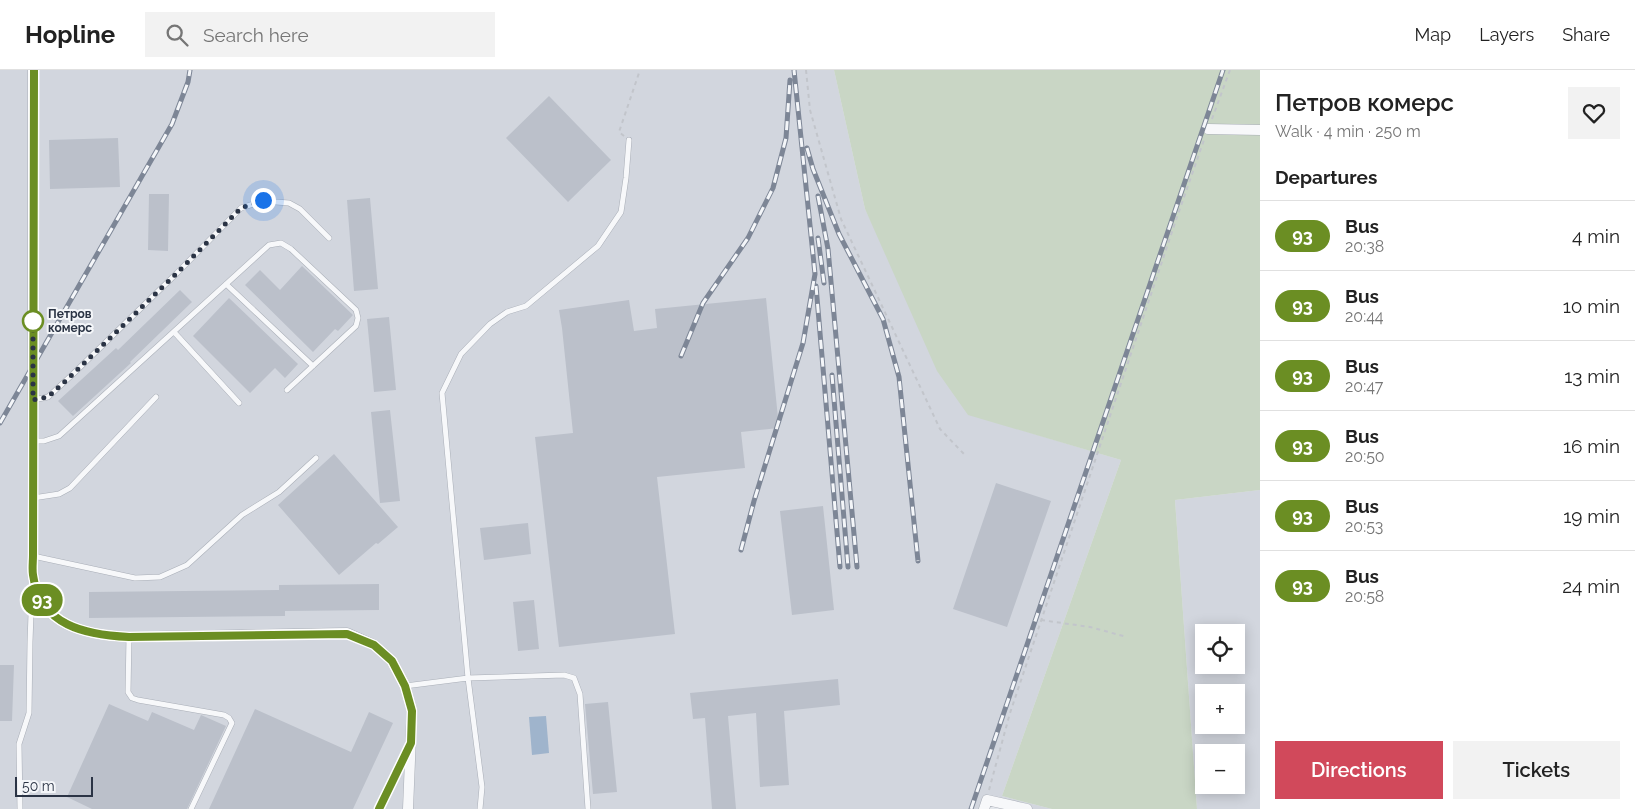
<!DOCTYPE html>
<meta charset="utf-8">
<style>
body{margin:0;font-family:Raleway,sans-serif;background:#f2f2f2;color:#222;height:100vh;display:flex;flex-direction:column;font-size:19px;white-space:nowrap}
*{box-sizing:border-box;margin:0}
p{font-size:16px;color:#767676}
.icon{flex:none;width:28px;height:28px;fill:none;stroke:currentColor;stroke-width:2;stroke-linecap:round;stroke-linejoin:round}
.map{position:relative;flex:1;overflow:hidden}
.drawer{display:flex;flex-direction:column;background:#fff;width:375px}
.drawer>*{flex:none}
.badge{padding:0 10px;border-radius:16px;font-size:18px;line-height:32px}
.tools{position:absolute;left:1195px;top:554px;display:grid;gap:10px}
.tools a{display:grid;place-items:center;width:50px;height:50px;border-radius:0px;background:#fff;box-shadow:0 2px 12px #0003;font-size:25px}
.scale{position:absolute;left:15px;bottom:12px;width:78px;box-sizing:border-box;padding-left:5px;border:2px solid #2b3445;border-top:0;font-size:14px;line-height:18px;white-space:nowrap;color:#2b3445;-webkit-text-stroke:4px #f4f6f9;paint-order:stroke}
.you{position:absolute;width:25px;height:25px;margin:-12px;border:4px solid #fff;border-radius:50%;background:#1a73e8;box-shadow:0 0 0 8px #1a73e833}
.map>.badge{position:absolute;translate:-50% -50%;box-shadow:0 0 0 2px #fff}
h2{padding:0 15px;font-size:19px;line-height:45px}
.round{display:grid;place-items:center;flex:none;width:52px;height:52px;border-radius:0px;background:#f2f2f2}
.overview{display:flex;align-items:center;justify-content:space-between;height:85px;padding:0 15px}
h1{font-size:24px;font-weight:600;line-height:38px}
.primary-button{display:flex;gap:10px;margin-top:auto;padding:10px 15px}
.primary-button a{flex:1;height:58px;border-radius:0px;background:#d1495b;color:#fff;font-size:20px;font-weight:600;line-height:58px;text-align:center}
.primary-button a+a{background:#f2f2f2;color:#222}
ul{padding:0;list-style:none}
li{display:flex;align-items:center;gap:15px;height:70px;padding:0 15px;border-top:1px solid #e0e0e0}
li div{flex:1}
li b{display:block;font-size:19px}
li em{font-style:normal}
li .badge{min-width:55px;font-weight:700;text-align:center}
header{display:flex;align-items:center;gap:30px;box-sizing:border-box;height:70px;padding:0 25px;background:#fff;border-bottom:1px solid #e0e0e0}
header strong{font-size:24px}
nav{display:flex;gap:28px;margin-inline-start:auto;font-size:18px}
.search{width:350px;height:45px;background:#f2f2f2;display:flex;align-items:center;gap:12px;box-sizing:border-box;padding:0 18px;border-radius:0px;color:#767676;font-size:19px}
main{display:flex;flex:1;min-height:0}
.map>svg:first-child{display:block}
</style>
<header>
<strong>Hopline</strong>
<div class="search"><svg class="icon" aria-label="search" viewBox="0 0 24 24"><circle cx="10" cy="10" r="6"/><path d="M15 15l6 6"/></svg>Search here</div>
<nav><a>Map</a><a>Layers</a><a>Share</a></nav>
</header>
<main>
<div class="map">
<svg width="1260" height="739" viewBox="0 0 1260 739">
<rect width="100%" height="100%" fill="#e4e7ec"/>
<path fill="#d2d6de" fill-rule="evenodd" d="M0 0H834L865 139 968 344 1121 390 1002 726 1052 739H1015L985 732 982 739H0Z
M1260 420V739H1197L1175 430ZM1204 562H1236V595H1204ZM1204 622H1236V655H1204ZM1204 682H1236V715H1204Z"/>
<path fill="#c9d6c5" d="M834 0H1260V420L1175 430 1197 739H1052L1002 726 1121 390 968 345 937 301 865 139Z"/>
<path fill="#9fb4cc" d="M546 646 549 683 532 685 529 647Z"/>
<path fill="#bbc0ca" d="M549 26 611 90 568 132 506 68Z
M118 68 120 117 50 119 49 70Z
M149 124H169L168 181 148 180Z
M370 128 378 219 354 221 347 130Z
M302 196 353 245 338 261 335 259 313 282 245 215 260 200 280 220Z
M180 220 192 232 130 292 131 293 73 346 58 331 116 278 118 280Z
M229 228 298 294 285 308 275 298 250 323 193 266Z
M766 228 779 358 741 362 745 398 657 407 675 564 559 577 535 367 573 363 562 258 559 240 629 230 634 261 657 258 655 239Z
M389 247 396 320 374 322 367 249Z
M390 340 400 431 380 433 371 342Z
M334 384 398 457 378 474 376 473 339 505 278 435Z
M996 413 1051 431 1007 557 953 539Z
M823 436 834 540 792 545 780 441Z
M528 453 531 484 484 490 480 458Z
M379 514V540L285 541V546L89 548V522L279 520V515Z
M534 530 539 579 518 581 513 532Z
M0 595H14L12 651H0Z
M838 609 840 635 784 641 789 715 760 717 756 643 728 646 736 739H712L705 648 693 649 690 623Z
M608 632 617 722 593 724 585 634Z
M109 634 148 651 152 642 194 660 201 645 226 656 187 739H92L67 727Z
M255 639 351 682 369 642 393 653 353 739H209Z"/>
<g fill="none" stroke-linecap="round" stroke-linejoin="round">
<defs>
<path id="lane" d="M226 214 313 296
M174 262 239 333
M33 330 48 327 73 304 177 203 241 138 263 131 289 133 300 139 329 168
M33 371H44L59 366 269 175 281 173 291 179 356 240 358 248 356 256 287 320
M33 428 59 424 70 418 156 327
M33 486 135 508 160 507 187 495 242 445 279 422 316 388
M129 567 128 622 132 628 138 630 224 645 229 648 232 653 191 739
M405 616 468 608 564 605 574 608 580 624 588 739
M20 739 19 674 29 643 30 572 32 516
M379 739 408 680
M480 739 482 717 468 608 442 323 461 284 490 254 507 242 526 236 598 176 621 142 626 108 629 70"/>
<path id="street" d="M33 0V485C33 492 32 499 33 505 40 556 86 565 129 567L347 563 374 575 392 591 405 616 412 641 408 739
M1208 59 1260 60
M984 739 987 730 1027 739"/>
</defs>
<use href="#lane" stroke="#a9aeb7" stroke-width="6"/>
<use href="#street" stroke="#a9aeb7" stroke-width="11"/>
<path stroke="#c2c5cb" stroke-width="2" stroke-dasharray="4 4" stroke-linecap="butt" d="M806 0 810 40 841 149 940 359 964 384
M1212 49 1230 0
M624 66 619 62 640 0
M1041 550 1090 557 1127 567
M989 720 1010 643 1176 150 1205 67"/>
<use href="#lane" stroke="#f7f8fa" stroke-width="5"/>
<use href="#street" stroke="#f7f8fa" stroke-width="10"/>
<defs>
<path id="rail" d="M807 78 813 99 839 164 883 249 899 307 918 491
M818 126 828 179 857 497
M818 168 824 213
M816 216 840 497
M681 286 703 233 748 168 773 118 786 68 790 10
M832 305 848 497
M0 353 172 54 188 12 190 0
M741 480 754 431 803 273 815 204 794 0
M971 739 1223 0"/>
</defs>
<use href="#rail" stroke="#7d8696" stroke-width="5"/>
<use href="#rail" stroke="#f4f6f9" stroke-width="3" stroke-dasharray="9" stroke-linecap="butt"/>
</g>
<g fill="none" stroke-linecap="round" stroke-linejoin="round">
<defs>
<path id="line" d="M34 0 33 485C33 492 32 499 33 505 40 556 86 565 129 567L347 564 374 575 392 591 405 616 412 641 411 673 379 739"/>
</defs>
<use href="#line" stroke="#fff" stroke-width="11"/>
<use href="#line" stroke="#6b8e23" stroke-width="8"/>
<path stroke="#2b3445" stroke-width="5" stroke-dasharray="0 9" d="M33 251V330L48 327 73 304 177 203 241 138 263 130"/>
</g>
<circle fill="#fff" stroke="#6b8e23" stroke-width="2.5" cx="33" cy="251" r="10"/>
<g text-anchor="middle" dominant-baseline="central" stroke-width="4" stroke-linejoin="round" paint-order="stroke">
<g font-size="12" font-weight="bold" fill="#2b3445" stroke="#f4f6f9" text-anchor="start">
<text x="48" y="244">Петров<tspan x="48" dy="14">комерс</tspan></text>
</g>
</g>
</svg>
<div class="tools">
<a><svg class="icon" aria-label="locate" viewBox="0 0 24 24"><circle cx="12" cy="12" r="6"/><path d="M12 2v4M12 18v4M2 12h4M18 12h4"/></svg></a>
<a>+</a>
<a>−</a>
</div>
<div class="scale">50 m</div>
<div class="you" style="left:263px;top:130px"></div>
<b class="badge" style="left:42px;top:530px;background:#6b8e23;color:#fff">93</b>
</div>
<section class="drawer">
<div class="overview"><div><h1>Петров комерс</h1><p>Walk · 4 min · 250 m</p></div><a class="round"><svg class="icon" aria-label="heart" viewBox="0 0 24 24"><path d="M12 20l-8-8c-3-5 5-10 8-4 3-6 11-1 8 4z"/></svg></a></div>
<h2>Departures</h2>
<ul>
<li><span class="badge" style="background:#6b8e23;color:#fff">93</span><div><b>Bus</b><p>20:38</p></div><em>4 min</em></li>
<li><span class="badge" style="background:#6b8e23;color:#fff">93</span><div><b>Bus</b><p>20:44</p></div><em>10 min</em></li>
<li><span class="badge" style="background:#6b8e23;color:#fff">93</span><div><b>Bus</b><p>20:47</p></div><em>13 min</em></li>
<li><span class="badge" style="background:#6b8e23;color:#fff">93</span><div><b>Bus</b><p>20:50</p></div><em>16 min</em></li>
<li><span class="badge" style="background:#6b8e23;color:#fff">93</span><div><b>Bus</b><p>20:53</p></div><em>19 min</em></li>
<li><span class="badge" style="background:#6b8e23;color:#fff">93</span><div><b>Bus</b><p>20:58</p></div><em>24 min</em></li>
</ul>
<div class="primary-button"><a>Directions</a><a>Tickets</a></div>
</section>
</main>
